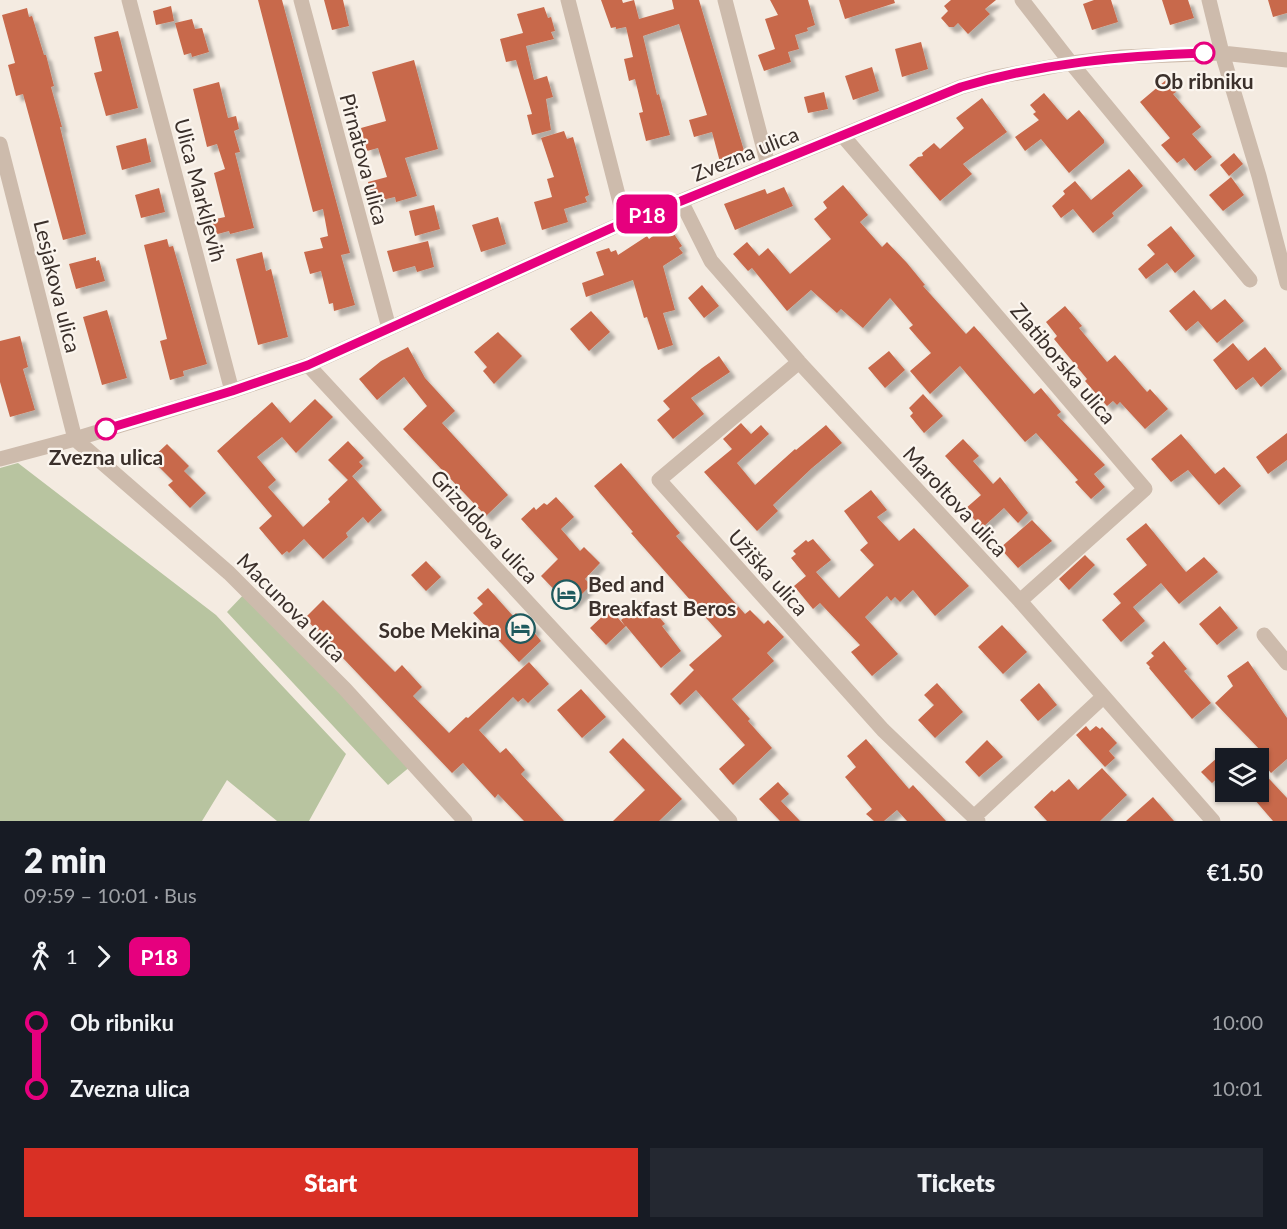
<!DOCTYPE html>
<meta charset="utf-8">
<style>
body{margin:0;font-family:Lato,sans-serif;background:#242831;color:#f1f3f6;height:100vh;display:flex;flex-direction:column;font-size:22px;white-space:nowrap}
*{box-sizing:border-box;margin:0}
p{font-size:20px;color:#9ea1a6}
.icon{flex:none;width:33px;height:33px;fill:none;stroke:currentColor;stroke-width:2;stroke-linecap:round;stroke-linejoin:round}
.map{position:relative;height:821px;overflow:hidden}
.panel{display:flex;flex-direction:column;background:#171b24;flex:1}
.panel>*{flex:none}
.badge{padding:0 12px;border-radius:9px;font-size:21px;line-height:39px}
.fabs{position:absolute;left:1215px;top:748px;display:grid;gap:12px}
.fabs a{display:grid;place-items:center;width:54px;height:54px;border-radius:0px;background:#171b24;box-shadow:0 2px 4px #0004;font-size:30px}
.map>.badge{position:absolute;translate:-50% -50%;box-shadow:0 0 0 3px #fff}
.legs{display:flex;align-items:center;gap:9px;height:66px;padding:0 24px;font-size:20px}
.legs p{margin-inline-start:auto}
.overview{display:flex;align-items:center;justify-content:space-between;height:102px;padding:0 24px}
h1{font-size:33px;font-weight:800;line-height:45px}
.action{display:flex;gap:12px;margin-top:auto;padding:12px 24px}
.action a{flex:1;height:69px;border-radius:0px;background:#d93025;color:#fff;font-size:24px;font-weight:800;line-height:69px;text-align:center}
.action a+a{background:#242831;color:#f1f3f6}
ul{padding:0 24px;list-style:none}
li{display:flex;align-items:center;gap:21px;height:66px;font-size:22px}
li i{display:grid;place-items:center;width:9px;height:100%;margin:0 8px;background:currentColor}
li i::after{content:'';width:15px;height:15px;margin:-8px;border:4px solid;border-radius:50%;background:#171b24}
li p{margin-inline-start:auto}
li:first-child i{background:linear-gradient(#0000 50%,currentColor 0)}
li:last-child i{background:linear-gradient(currentColor 50%,#0000 0)}
.map>svg:first-child{display:block}
</style>
<div class="map">
<svg width="1287" height="821" viewBox="0 0 1287 821">
<defs>
<filter id="shadow"><feDropShadow dx="5.5" dy="5.5" stdDeviation="1.5" flood-color="#0004"/></filter>
</defs>
<rect width="100%" height="100%" fill="#f4ebe1"/>
<path fill="#b8c4a0" d="M18 463 216 615 346 754 309 821H277L227 780 202 821H0V468Z
M247 591 411 766 388 785 227 612Z"/>
<path fill="#c8694b" filter="url(#shadow)" d="M258 0H282L350 253 341 255 355 305 334 311 333 303 329 304 321 271 310 274 304 252 323 248 320 238 328 236 323 209 313 212Z
M324 0H343L349 26 332 30Z
M601 0H622L623 3 634 0 639 19 674 9 672 0H699L745 154 720 162 712 132 694 137 689 120 707 115 679 24 643 36 657 95 659 94 670 135 646 141 639 113 643 112 635 79 629 81 624 59 633 57 626 27 616 29V27L611 28Z
M770 0H808L815 25 807 28 808 31 795 35 799 49 788 52 791 62 764 71 758 55 775 49 765 19 778 15Z
M839 0H894L895 3 845 19Z
M951 0H996L985 9 990 14 968 34 958 23 954 27H949L941 18 948 11 944 6Z
M1094 0H1111L1118 22 1092 30 1083 4Z
M1162 0H1188L1194 18 1170 25Z
M1268 0H1287V13L1273 17Z
M171 6 174 21 156 25 153 11Z
M544 7 548 18 551 17 555 31 551 32 554 39 526 46 534 80 547 76 553 97 546 99 551 130 532 135 527 115 532 114 516 60 506 62 500 39 523 33 517 14Z
M27 8 29 17 32 16 44 55H46L54 86 51 87 62 127H60L86 234 63 240 23 94 16 96 8 65 15 63 2 15Z
M192 19 195 29 202 28 209 52 192 57 191 53 184 55 175 23Z
M118 31 138 108 106 116 94 73 102 71 94 37Z
M921 42 928 69 902 77 895 49Z
M414 60 438 149 405 158 417 196 396 202 395 197 373 202 368 182 387 177 378 148 367 151 361 128 386 121 372 72Z
M872 67 879 91 853 100 845 76Z
M1166 80 1176 92 1173 94 1201 127 1192 134 1212 157 1195 171 1184 158 1177 163 1161 145 1170 138 1140 102Z
M219 82 228 118 236 116 239 129 234 131 240 152 235 153 254 228 230 234 229 231 214 235 211 220 225 217 214 173 225 169 217 144 207 147 193 89Z
M824 92 828 109 808 113 804 97Z
M1044 93 1067 120 1079 110 1104 140V143L1069 173 1041 139 1025 151 1015 137 1039 120 1033 114 1036 112 1030 105Z
M982 98 1007 132 963 164 972 174 940 201 909 165 918 157 923 156 922 153 934 143 940 149 964 128 956 118Z
M564 131 567 139 573 137 589 195 585 197 587 202 564 209 568 222 542 230 534 202 552 197 547 179 554 177 541 138Z
M146 138 151 162 122 170 116 146Z
M1234 153 1243 164 1229 176 1220 165Z
M1129 169 1143 186 1112 213 1114 216 1093 233 1073 209 1061 218 1052 206 1065 194 1063 191 1075 181 1091 200Z
M1231 177 1244 195 1223 211 1209 195Z
M843 185 868 215 860 222 882 247 887 242 907 263 925 285 923 286 966 334 974 326 1034 394 1041 388 1061 412 1057 415 1105 465 1094 474 1105 487 1091 499 1075 482 1078 480 1036 433 1025 442 960 366 930 394 910 371 931 353 909 328 913 325 890 298 863 328 841 309 837 313 811 290 787 311 752 268 748 271 733 254 747 242 759 256 768 248 790 274 831 239 814 219 827 208 823 202Z
M784 187 793 206 735 230 724 204 765 189 767 194Z
M159 188 165 212 141 218 135 195Z
M434 205 440 229 415 236 409 211Z
M498 217 506 244 481 252 472 225Z
M668 225 682 246 679 248 683 253 663 266 675 310 663 313 673 345 658 350 647 317 644 318 633 280 586 297 582 283 604 275 596 252 609 248 611 252 616 250 618 255 647 236 649 239Z
M1171 226 1195 256 1175 273 1167 263 1146 279 1138 269 1155 254 1147 245Z
M167 239 169 247 173 246 207 364 183 371 184 376 170 380 160 341 167 339 144 245Z
M428 241 434 267 417 272 415 266 393 272 387 251Z
M262 252 266 271 271 269 288 337 258 345 236 259Z
M96 257V261L99 260 105 281 76 289 69 264Z
M702 285 719 306 704 318 688 298Z
M1194 290 1211 310 1225 299 1244 321 1217 343 1198 321 1186 331 1169 311Z
M1065 306 1082 326 1079 328 1107 362 1115 355 1147 392 1150 389 1168 409 1145 429 1120 402 1117 405 1113 401 1107 406 1085 381 1087 379 1054 339 1057 336 1046 322Z
M107 310 127 378 102 385 83 317Z
M591 311 610 332 589 351 570 329Z
M498 332 522 356 494 384 483 371 487 367 474 352Z
M20 336 28 367 23 369 35 410 10 417 0 382V341Z
M1233 343 1248 361 1265 347 1282 369 1261 387 1253 377 1236 390 1213 360Z
M408 347 425 378 455 411 442 423 508 495 486 516 403 429 427 406 404 377 377 400 359 379 381 361Z
M889 351 905 370 885 388 868 368Z
M719 356 730 372 691 398 704 414 673 439 657 420 670 409 663 401 702 368Z
M923 394 943 416 924 433 910 416 913 413 909 408Z
M315 399 333 417 296 453 282 437 257 457 276 480 268 487 303 527 330 502 328 499 352 476 382 510 368 523 363 517 346 533 348 537 323 559 304 539 289 553 287 551 282 555 259 528 272 516 217 451 272 402 290 423Z
M741 423 751 434 761 425 769 434 737 463 755 485 795 449 796 450 826 425 842 443 812 468 773 505 778 511 757 531 704 472 732 449 723 439Z
M1287 433V460L1268 474 1256 457Z
M1181 434 1215 474 1224 467 1241 486 1219 505 1188 470 1171 482 1151 459Z
M963 439 979 456 973 461 993 484 1000 477 1028 513 1018 523 1004 508 982 528 965 509 981 495 945 456Z
M348 441 364 458 359 462 363 466 348 480 328 460Z
M167 444 189 466 184 471 206 493 190 508 168 485 173 481 151 459Z
M621 463 680 533 676 536 745 614 750 610 764 624 768 620 784 637 767 653 774 661 732 699 750 719 748 721 772 748 733 785 719 769 745 745 696 690 680 705 670 694 694 670 689 665 722 636 631 533 633 532 594 486Z
M871 490 887 510 877 517 899 541 914 528 969 586 935 616 913 590 900 602 895 597 891 601 887 596 865 617 898 654 872 676 851 652 860 645 820 603 813 609 794 586 806 576 791 558 796 554 793 551 806 540 808 542 813 539 831 560 816 572 839 598 874 565 860 550 868 543 844 511Z
M556 497 574 517 561 529 580 551 584 547 600 563 585 579 591 585 570 606 541 576 558 559 521 519 534 507 536 510 544 503 547 505Z
M1032 520 1052 541 1018 568 1000 548Z
M1146 523 1186 572 1204 557 1218 572 1179 604 1161 583 1133 607 1145 621 1121 642 1102 620 1121 603 1113 594 1147 565 1126 539Z
M1085 555 1095 565 1069 590 1059 579Z
M426 561 441 577 426 591 411 575Z
M488 588 513 616 516 613 523 620 526 617 536 628 533 631 541 641 519 662 473 613 483 604 477 598Z
M323 600 395 672 402 665 422 687 413 696 449 733 466 717 468 718 529 662 549 684 528 703 523 698 518 702 513 697 479 730 500 753 506 748 525 770 521 774 564 821H524L498 794 495 798 463 763 452 773 305 618Z
M642 602 652 614 655 612 665 624 662 626 681 651 661 668 626 626 606 645 590 628 610 609 625 626 621 620Z
M1220 606 1238 628 1217 645 1199 624Z
M1002 625 1027 652 1003 674 978 647Z
M1164 641 1187 669 1184 671 1211 703 1192 719 1149 668 1150 667 1146 663 1154 656 1151 653Z
M1248 661 1287 718V759L1271 773 1259 758 1264 754 1215 703 1233 686 1227 676Z
M937 683 963 712 935 738 918 720 934 705 924 695Z
M1039 683 1057 705 1038 721 1020 700Z
M581 689 606 717 582 738 557 710Z
M1086 726 1090 731 1096 726 1100 729 1102 727 1117 743 1109 751 1115 758 1105 767 1076 735Z
M623 738 682 799 659 821H613L645 790 609 752Z
M866 739 909 789 913 785 946 821H907L897 810 884 821H874L866 814 872 809 845 777 856 767 847 756Z
M987 740 1003 757 979 777 965 762Z
M1226 750V771L1212 783 1201 772Z
M1258 767 1287 798V821H1273L1248 792H1258Z
M1102 768 1127 795 1100 821H1047L1034 807 1052 790 1054 792 1069 779 1078 790Z
M778 782 789 794 781 801 800 821H780L759 799Z
M1153 797 1174 821H1126Z"/>
<g fill="none" stroke-linecap="round" stroke-linejoin="round">
<path stroke="#cdbbac" stroke-width="15" d="M129 0 232 391
M301 0 389 328
M568 0 625 222
M725 0 768 165
M1022 0 1071 63 1250 280
M1209 0 1222 53 1259 176 1287 283
M843 136 1145 489 1020 601
M0 144 75 439
M681 201 711 261 799 362 1020 601 1213 821
M799 362 659 480 883 730 978 821
M308 365 730 821
M75 439 229 573 345 689 465 821
M0 459 75 439 232 391 308 365 625 222 681 201 961 87 996 77 1071 63 1122 57 1222 53 1287 60
M1264 635 1287 663
M974 817 1103 697"/>
</g>
<g fill="none" stroke-linecap="round" stroke-linejoin="round">
<defs>
<path id="line-1" d="M106 429 232 391 308 365 625 222 681 201 961 87C1042 63 1120 56 1204 53"/>
</defs>
<use href="#line-1" stroke="#fff" stroke-width="14"/>
<use href="#line-1" stroke="#e6007e" stroke-width="9"/>
</g>
<defs>
<symbol id="hotel-ring" viewBox="-11 -11 22 22"><circle r="9.5" fill="#fbf5ee" stroke="#1f5a5e" stroke-width="1.5"/><path d="M-6-4.5h1.5V1H6V5H4.5V3h-9V5H-6ZM-4 0a1.8 1.8 0 1 1 3.6 0ZM.5 0V-2.5h3Q6-2.5 6 0Z" fill="#1f5a5e"/></symbol>
</defs>
<g fill-rule="evenodd">
<use href="#hotel-ring" x="550" y="578" width="33" height="33"/>
<use href="#hotel-ring" x="504" y="612" width="33" height="33"/>
</g>
<g fill="#fff" stroke="#e6007e" stroke-width="3">
<circle cx="1204" cy="53" r="10"/>
<circle cx="106" cy="429" r="10"/>
</g>
<g text-anchor="middle" dominant-baseline="central" stroke-width="4.5" stroke-linejoin="round" paint-order="stroke">
<g font-size="21" font-weight="bold" fill="#3b302b" stroke="#fbf5ee">
<text x="1204" y="80">Ob ribniku</text>
<text x="106" y="456">Zvezna ulica</text>
</g>
<g font-size="21" fill="#3b302b" stroke="#fbf5ee">
<text transform="translate(745 153) rotate(-22)">Zvezna ulica</text>
<text transform="translate(365 159) rotate(75)">Pirnatova ulica</text>
<text transform="translate(201 190) rotate(75)">Ulica Markljevih</text>
<text transform="translate(58 286) rotate(76)">Lesjakova ulica</text>
<text transform="translate(1064 363) rotate(50)">Zlatiborska ulica</text>
<text transform="translate(956 501) rotate(47)">Maroltova ulica</text>
<text transform="translate(485 526) rotate(47)">Grizoldova ulica</text>
<text transform="translate(769 572) rotate(48)">Užiška ulica</text>
<text transform="translate(292 607) rotate(45)">Macunova ulica</text>
</g>
<g font-size="21" font-weight="bold" fill="#3b302b" stroke="#fbf5ee" text-anchor="start">
<text x="588" y="583">Bed and<tspan x="588" dy="24">Breakfast Beros</tspan></text>
<text x="500" y="629" text-anchor="end">Sobe Mekina</text>
</g>
</g>
</svg>
<div class="fabs">
<a><svg class="icon" aria-label="layers" viewBox="0 0 24 24"><path d="M12 4l9 5-9 5-9-5zM3 14l9 5 9-5"/></svg></a>
</div>
<b class="badge" style="left:647px;top:214px;background:#e6007e;color:#fff">P18</b>
</div>
<section class="panel">
<div class="overview"><div><h1>2 min</h1><p>09:59 – 10:01 · Bus</p></div><b>€1.50</b></div>
<div class="legs"><svg class="icon" aria-label="walk" viewBox="0 0 24 24"><circle cx="13" cy="4" r="2"/><path d="M13 8l-2 6 4 7M11 14l-3 7M7 12l3-4h3l4 4"/></svg>1<svg class="icon" aria-label="forward" viewBox="0 0 24 24"><path d="M9 5l7 7-7 7"/></svg><b class="badge" style="background:#e6007e;color:#fff">P18</b></div>
<ul>
<li><i style="color:#e6007e"></i><b>Ob ribniku</b><p>10:00</p></li>
<li><i style="color:#e6007e"></i><b>Zvezna ulica</b><p>10:01</p></li>
</ul>
<div class="action"><a>Start</a><a>Tickets</a></div>
</section>
